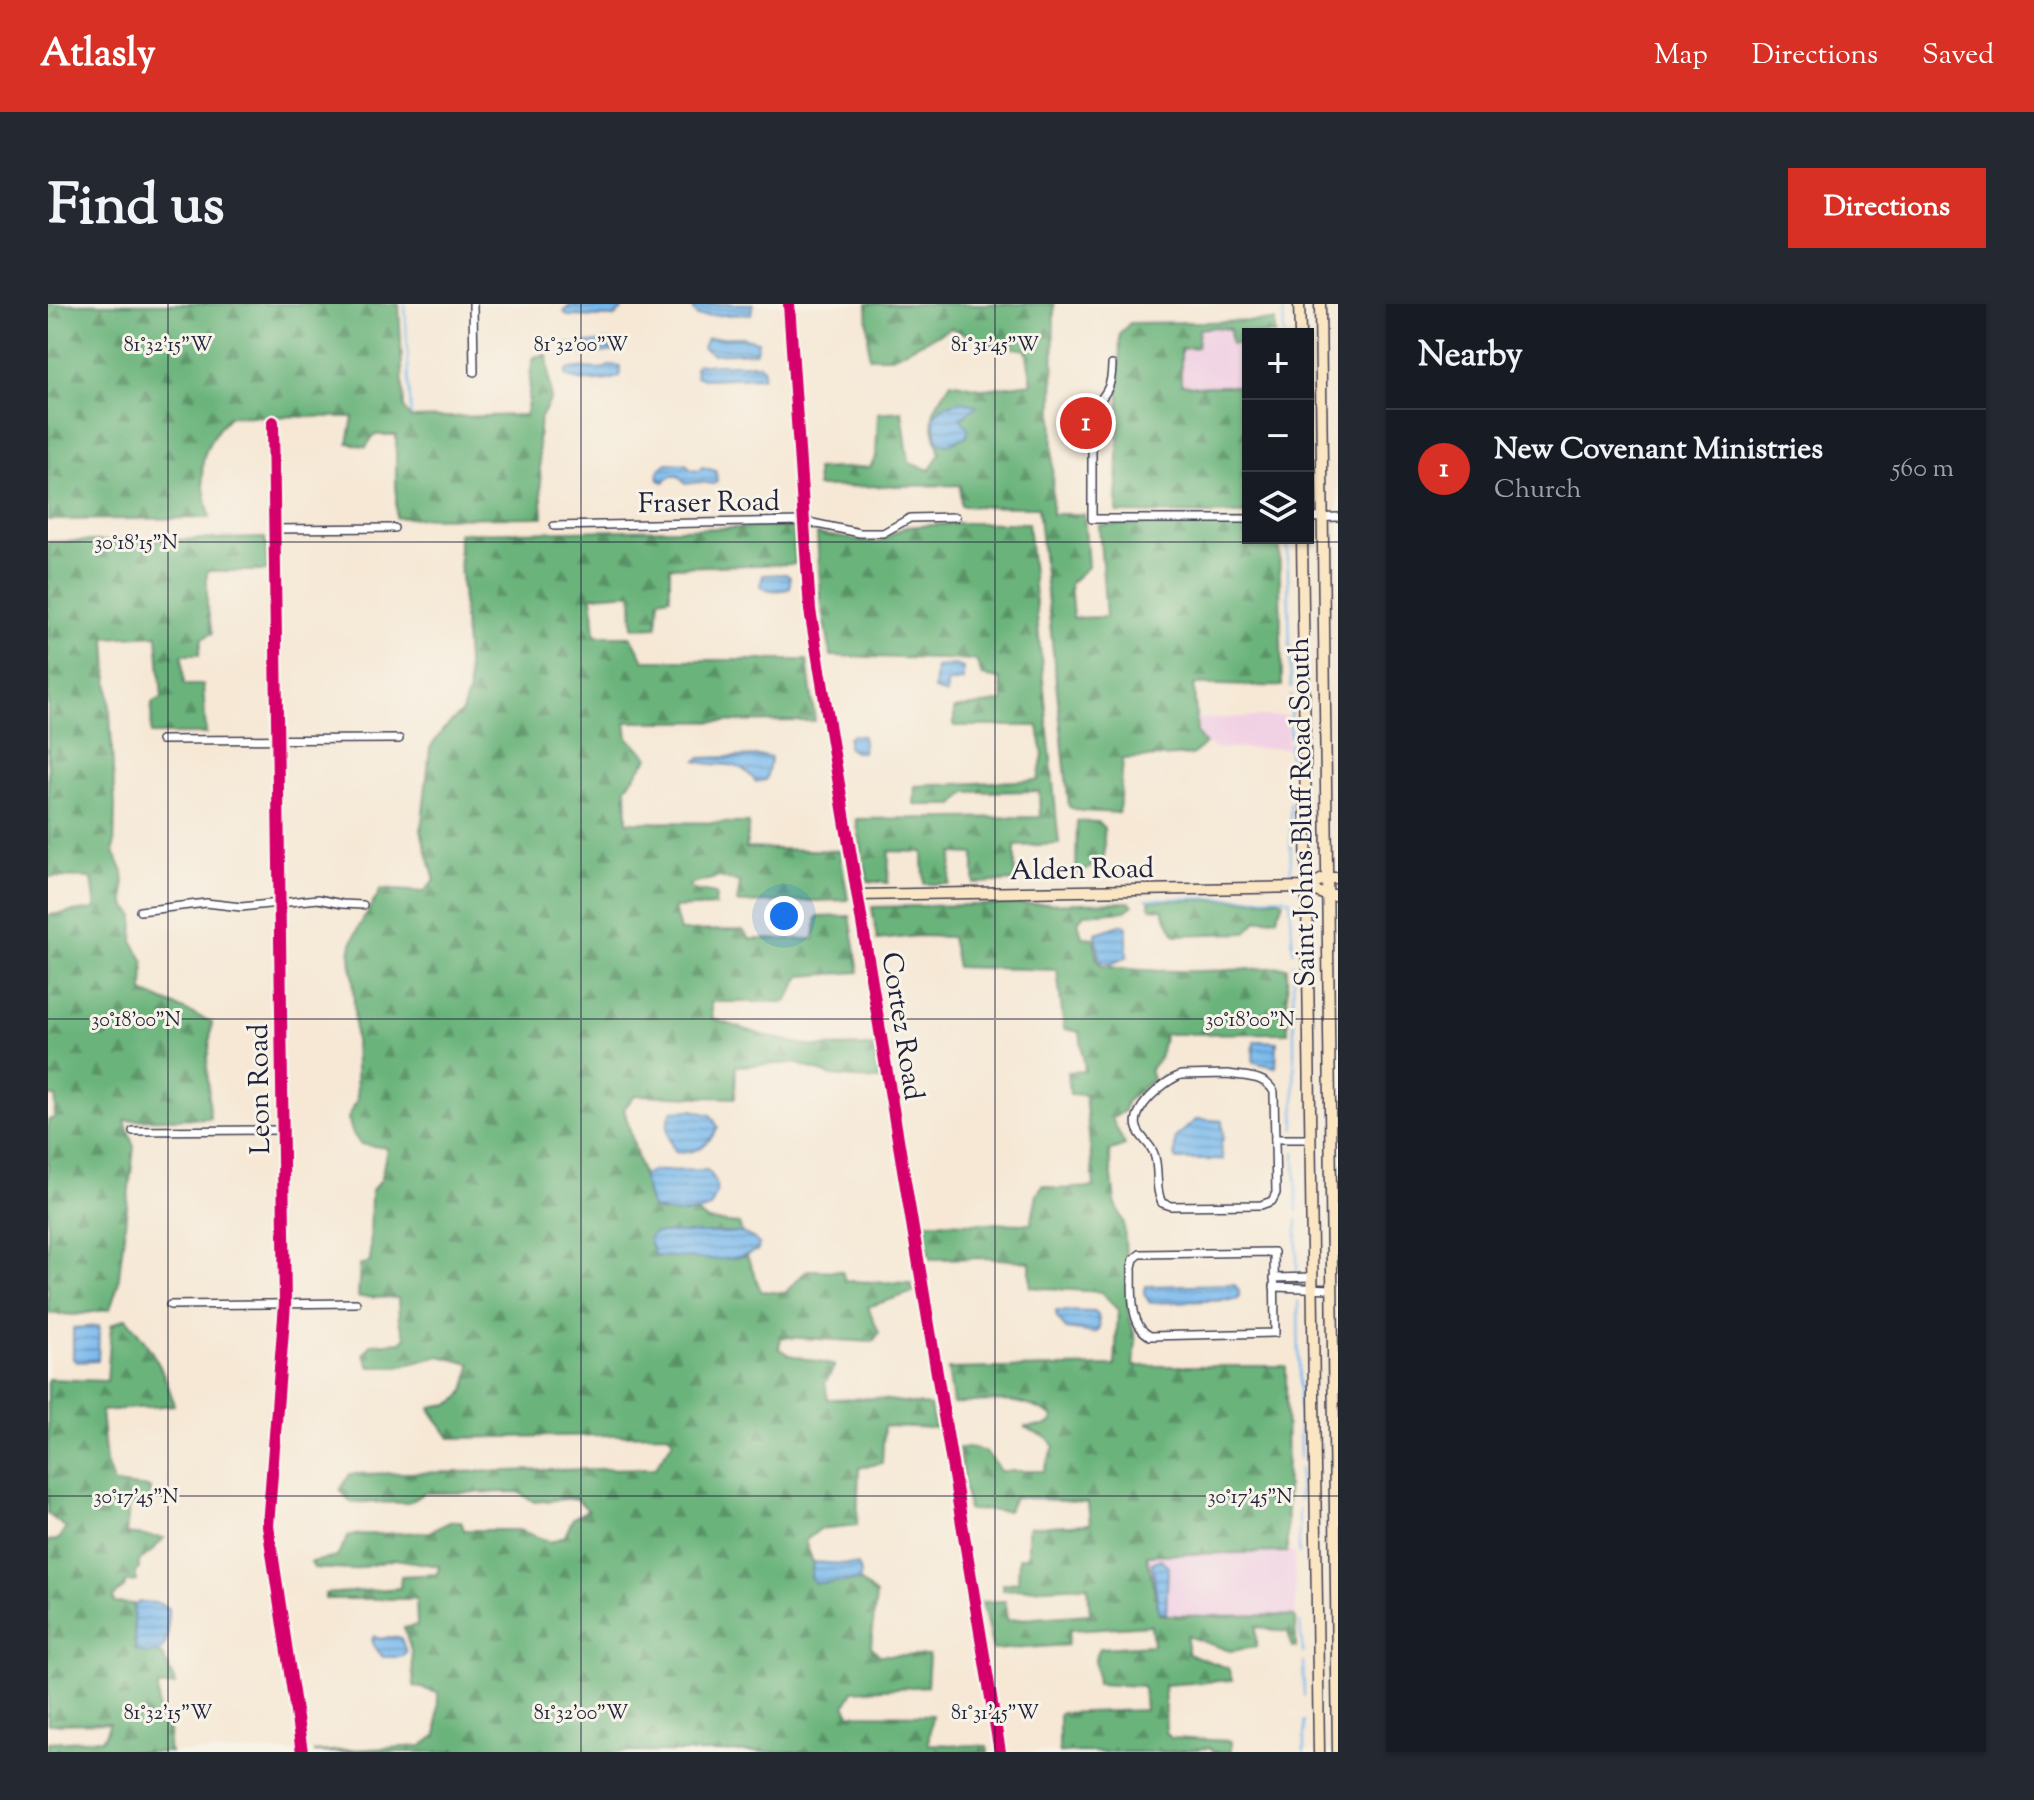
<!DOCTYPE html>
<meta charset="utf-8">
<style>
:root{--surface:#171b24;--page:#242831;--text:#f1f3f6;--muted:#9ea1a6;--line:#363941;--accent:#d93025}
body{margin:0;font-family:"Sorts Mill Goudy",serif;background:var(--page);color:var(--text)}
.controls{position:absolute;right:24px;top:24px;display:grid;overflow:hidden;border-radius:0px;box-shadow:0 2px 6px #0004}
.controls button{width:72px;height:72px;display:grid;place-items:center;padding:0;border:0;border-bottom:2px solid var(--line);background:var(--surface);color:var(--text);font:40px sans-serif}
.you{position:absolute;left:736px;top:612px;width:28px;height:28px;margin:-20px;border:6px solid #fff;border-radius:50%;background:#1a73e8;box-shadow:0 0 0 12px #1a73e833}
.badge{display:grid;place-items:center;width:52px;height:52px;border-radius:50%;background:var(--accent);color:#fff;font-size:26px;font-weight:700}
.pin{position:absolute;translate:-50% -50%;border:4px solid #fff;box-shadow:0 2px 8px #0006}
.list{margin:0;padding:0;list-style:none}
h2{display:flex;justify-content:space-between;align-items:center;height:104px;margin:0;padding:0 32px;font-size:34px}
h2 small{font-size:26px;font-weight:400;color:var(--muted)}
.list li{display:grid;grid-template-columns:52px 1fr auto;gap:24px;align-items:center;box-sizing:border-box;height:120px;padding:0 32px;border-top:2px solid var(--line)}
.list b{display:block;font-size:30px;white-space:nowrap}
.list p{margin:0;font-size:26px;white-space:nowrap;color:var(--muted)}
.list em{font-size:26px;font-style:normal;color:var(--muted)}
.icon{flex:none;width:44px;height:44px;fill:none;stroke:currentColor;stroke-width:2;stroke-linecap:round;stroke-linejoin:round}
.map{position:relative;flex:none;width:1290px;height:1448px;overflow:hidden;border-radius:0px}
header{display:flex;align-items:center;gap:48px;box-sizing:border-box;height:112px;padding:0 40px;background:var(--accent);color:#fff}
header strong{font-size:38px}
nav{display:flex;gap:44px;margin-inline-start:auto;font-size:28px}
.intro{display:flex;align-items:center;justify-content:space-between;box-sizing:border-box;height:192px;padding:0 48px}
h1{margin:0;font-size:56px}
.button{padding:20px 36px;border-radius:0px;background:var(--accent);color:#fff;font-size:28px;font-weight:700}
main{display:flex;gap:48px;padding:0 48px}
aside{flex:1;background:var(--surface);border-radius:0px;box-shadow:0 2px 6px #0004}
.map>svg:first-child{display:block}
.built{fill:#f1d0e4}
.forest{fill:url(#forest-firs);stroke:#466b5b;stroke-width:2}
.water{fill:url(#water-rules);stroke:#4e6e94;stroke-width:2}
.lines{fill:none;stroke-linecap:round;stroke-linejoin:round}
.stream{stroke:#79baee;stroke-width:2}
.street-casing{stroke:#424052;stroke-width:10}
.secondary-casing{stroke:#424052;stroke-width:13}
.street{stroke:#fff;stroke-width:7}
.secondary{stroke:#fbe6c4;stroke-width:10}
.cycleway-casing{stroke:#f7f3e8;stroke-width:17}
.cycleway{stroke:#d6006c;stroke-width:12}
.ticks{fill:none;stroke:#22223b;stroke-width:2;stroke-opacity:0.45}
.labels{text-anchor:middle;stroke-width:6;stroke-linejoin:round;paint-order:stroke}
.street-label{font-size:28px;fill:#22223b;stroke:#f7f3e8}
.ticks-label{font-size:20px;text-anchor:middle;fill:#22223b;stroke:#f7f3e8;stroke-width:6;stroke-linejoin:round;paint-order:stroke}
</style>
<header>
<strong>Atlasly</strong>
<nav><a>Map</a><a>Directions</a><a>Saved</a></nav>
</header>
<div class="intro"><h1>Find us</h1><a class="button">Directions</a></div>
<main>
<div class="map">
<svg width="1290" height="1448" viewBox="0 0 1290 1448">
<defs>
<pattern id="forest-firs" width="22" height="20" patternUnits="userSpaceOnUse" patternTransform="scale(2)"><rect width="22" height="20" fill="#6bb47b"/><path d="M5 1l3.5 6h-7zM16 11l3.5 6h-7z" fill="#589266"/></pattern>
<pattern id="water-rules" width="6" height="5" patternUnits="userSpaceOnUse" patternTransform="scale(2)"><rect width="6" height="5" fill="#79baee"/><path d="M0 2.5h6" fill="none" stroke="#6397c2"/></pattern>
</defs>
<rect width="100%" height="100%" fill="#f7f3e8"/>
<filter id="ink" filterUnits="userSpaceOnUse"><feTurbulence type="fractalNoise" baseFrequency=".0125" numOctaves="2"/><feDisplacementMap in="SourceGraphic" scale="16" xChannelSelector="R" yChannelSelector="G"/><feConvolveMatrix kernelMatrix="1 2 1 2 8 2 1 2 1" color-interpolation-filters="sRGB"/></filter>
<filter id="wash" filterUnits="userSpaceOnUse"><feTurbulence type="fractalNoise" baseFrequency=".006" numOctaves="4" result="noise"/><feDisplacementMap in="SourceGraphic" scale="32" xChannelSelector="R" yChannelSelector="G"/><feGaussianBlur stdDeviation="1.8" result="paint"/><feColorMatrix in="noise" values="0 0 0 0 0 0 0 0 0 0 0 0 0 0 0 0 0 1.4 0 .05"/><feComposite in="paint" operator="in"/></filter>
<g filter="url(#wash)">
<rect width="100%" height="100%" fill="#f6e8d5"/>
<!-- built -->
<g class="built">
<polygon points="1166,23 1183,25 1183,40 1200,40 1200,82 1145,82 1133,80 1133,45 1151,25"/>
<polygon points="1239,412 1240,444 1169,445 1157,440 1149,430 1148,415"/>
<polygon points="1135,1248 1246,1248 1248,1316 1245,1312 1218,1310 1141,1313 1111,1310 1099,1251"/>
</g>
<!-- forest -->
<g class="forest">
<path d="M0 0H351L356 103 362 114 477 111C484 92 479 72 486 53L499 50 503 95 492 115 490 135 495 213 348 214V131H326L318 143 300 139 305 113 181 112C146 151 152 167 162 214L0 216Z"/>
<path d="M819 0H1006L1004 210H1036L1040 263 1022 279 1025 314 1058 313 1051 221 1200 219V234H1231L1234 382C1205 383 1176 380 1146 381L1149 430 1157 440 1144 451 1075 455 1071 509 1033 507 1021 503 990 203 913 202 912 181 769 183 768 165 822 163 828 153 830 109 854 107 861 159 882 166 892 149C880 111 882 110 903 78L937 85 984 79 978 46 940 39 903 24 844 53H821Z"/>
<polygon points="1227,17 1227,30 1200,30 1200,40 1183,40 1182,25 1166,23 1151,25 1149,43 1133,45 1133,80 1145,82 1200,82 1200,210 1069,209 1072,29 1082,19"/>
<polygon points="913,219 980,219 1011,540 967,542 967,577 926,579 926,550 905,549 901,580 876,580 875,548 841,547 840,579 820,577 808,515 992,513 991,487 918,488 906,501 866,501 867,482 990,476 995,451 990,422 906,422 906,405 955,397 952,375 934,372 928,356 783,352 773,294 769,230 829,239 857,223"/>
<path d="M743 223 746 229 747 260 622 263V293L611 295 609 323 585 324 584 289 544 292 547 332H583L596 356H759L767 417 578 418 580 434 601 453 578 483 579 518 701 519 698 544 792 547 800 596 689 599 692 578 671 573 641 581 645 586 668 590 667 602 626 604 632 627 695 626 702 635H766L769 613 802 612 811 668 753 672 738 698H663L665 715 721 733 766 743 825 742 831 776 784 772 747 759 688 762 687 794 587 791 576 805 603 903 612 908 650 909 660 917 691 920 694 929H606L682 954 699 952 713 987 737 989 759 966 794 967 797 977 862 979 866 988 820 1003 831 1029 825 1038 733 1033 731 1044 742 1051 787 1062 777 1079 780 1095 826 1094 882 1102 887 1124 836 1122 834 1159 811 1164 809 1221 772 1225 757 1237 765 1258 763 1275 767 1279 811 1277 828 1291 823 1342 831 1351H881L879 1382 805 1387 797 1401 802 1410 884 1411 880 1440 939 1442 940 1448H265L374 1442 389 1431 390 1389 366 1382 363 1347 356 1324 369 1321 368 1295H277V1290L352 1284 353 1272 389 1270 391 1262 347 1255 303 1266 266 1264 263 1258 289 1253 301 1231 381 1228 404 1217H413L416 1226H471L503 1238 517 1232 525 1214 540 1206 528 1194 486 1198 470 1188 376 1189 360 1199 302 1198 292 1186 302 1170 607 1164 625 1137 620 1130 402 1134 382 1105C389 1100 394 1102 401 1100 419 1094 420 1076 423 1060L392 1052 350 1063H322L316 1050 324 1040 353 1038 358 1033 351 1018 350 994 310 993 312 961 322 958 323 887 333 876 339 844 312 840 304 828 300 814 309 795 305 670C294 636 318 615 333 585L376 588 387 576 373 528 382 444 395 426 414 408 421 386 410 229Z"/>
<polygon points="217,234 220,267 159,267 159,301 164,329 154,335 151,351 134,351 136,381 155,381 158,430 103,430 104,399 114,394 109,331 58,334 67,502 66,548 75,568 77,601 86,611 85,638 96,658 95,688 164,718 159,763 162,814 77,816 86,843 70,981 62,1005 27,1011 0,1009 0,816 6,814 8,793 0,792 0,611 48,605 44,574 0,573 0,238"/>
<polygon points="1029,517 1050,518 1056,524 1056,555 1030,571 1028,569"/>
<polygon points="1231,595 1235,597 1229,614 1209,616 1198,629 1127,631 1114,605 1103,604 1101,600 1102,596"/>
<path d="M1081 598 1085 601 1077 607 1036 610 1030 617 1034 633 1046 634 1049 656 1054 662C1115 671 1178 666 1239 663L1240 729 1117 730 1111 755 1101 767 1105 775 1078 798 1076 807 1064 815 1077 841 1061 847 1067 898 1076 919 1081 1010 1088 1037 1086 1062H1238L1239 1248 1099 1251 1111 1310C1156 1315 1201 1309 1246 1312L1248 1316V1343H1244L1240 1328 1208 1323V1343L1182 1347 1139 1332V1349L1180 1364 1184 1376 1116 1381 1118 1429 1123 1434 1183 1437V1448H1166L1161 1444 1120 1448H1011V1409L1097 1406 1095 1382 1049 1380 1047 1354 1052 1344 1105 1341 1103 1321 1022 1326 1019 1341 945 1346 934 1298 957 1297 959 1316 1042 1310 1040 1282 954 1286V1280L970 1278 971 1254 980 1252V1223L1042 1220 1040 1199 966 1193 960 1207 920 1206 911 1144C934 1143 941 1148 952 1167H996L1006 1143 1000 1134 976 1123 996 1122 1004 1118 1005 1113C974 1091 941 1097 905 1100L900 1065 1067 1062 1070 1006 1053 988 982 983V958L938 954 882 955 875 918 983 920 989 890 995 881 1009 885 1046 883 1037 791 1022 790 1019 768 1037 767 1032 728 1016 725 1009 666 909 663 903 633 871 632 829 636 824 603Z"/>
<path d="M78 1014C102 1042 117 1065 126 1101L53 1107 58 1159 66 1180 102 1184 101 1197 88 1198 81 1204 78 1230 116 1234 102 1249 91 1257V1265L87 1269 89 1277 78 1278 76 1284 65 1293 66 1299 86 1300 87 1345 115 1351 128 1381 110 1383 111 1421 122 1425 120 1444 122 1448H0V1438L55 1435 62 1419 0 1420V1237L10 1236 18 1224 0 1210V1075L59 1077 63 1021Z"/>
</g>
<!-- water -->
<g class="water">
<polygon points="557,0 572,2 574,6 566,13 520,12 516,8 522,1"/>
<polygon points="645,0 705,0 703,10 649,12 645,7"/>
<polygon points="693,33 710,37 708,48 665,50 655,44 659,34"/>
<path d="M564 37 572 40V46C555 49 532 53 517 45V41Z"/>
<polygon points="650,60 710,60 716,65 715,73 655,75 648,72 647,63"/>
<path d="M563 61 572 62V72C557 79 534 79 518 72V67C532 59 549 70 563 61Z"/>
<polygon points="915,97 929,102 912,114 920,124 919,132 900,140 890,138 885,113 895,102"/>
<polygon points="619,159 638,160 643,166 651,167 654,163 668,167 669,178 665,180 652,178 637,180 631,172 623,172 616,178 611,176 610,167"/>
<path d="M738 270 742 273V284C735 288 719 287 712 283L715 271Z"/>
<polygon points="907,361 915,364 915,377 899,379 899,390 886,386 888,363"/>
<polygon points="804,431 815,432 815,448 806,448 800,444 800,433"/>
<path d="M715 452 723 453 718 476 708 478C687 451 675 466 648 457L652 454Z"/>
<polygon points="1075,620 1079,623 1079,653 1063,660 1055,659 1051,654 1048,629"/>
<polygon points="1209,737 1229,738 1228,763 1205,758 1206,738"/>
<path d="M645 806 663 811 670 823C661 841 648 851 627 848 620 835 616 820 624 807Z"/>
<polygon points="1149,815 1174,817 1175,835 1172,840 1175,856 1129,856 1127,852 1127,834"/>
<path d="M659 866C673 879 670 888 662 904 645 911 619 912 603 903L594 871 605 867Z"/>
<path d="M606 929H694L705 934 711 940 710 946C681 962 639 953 607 952L600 934Z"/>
<polygon points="1186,980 1191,986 1191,993 1187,996 1102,999 1096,990 1098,982"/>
<polygon points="1008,1007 1046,1008 1050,1011 1052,1025 1047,1029 1018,1025 1009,1013"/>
<polygon points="51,1022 50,1057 29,1058 25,1055 25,1024"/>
<polygon points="1113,1255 1120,1263 1118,1310 1111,1308 1104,1259"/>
<polygon points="765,1258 810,1261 813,1268 811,1277 767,1279 763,1275"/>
<polygon points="90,1298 110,1299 120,1304 120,1333 113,1348 98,1350 88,1346 85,1304"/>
<path d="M326 1332C334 1339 344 1329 353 1334L358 1348 353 1353H335L326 1342 324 1334Z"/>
</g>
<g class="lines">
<!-- stream -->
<g class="stream">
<polyline points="357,0 363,112"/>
<polyline points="1235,9 1236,30"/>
<polyline points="1239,234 1243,383"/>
<polyline points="1242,433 1243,391"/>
<polyline points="1241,454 1242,440"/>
<polyline points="1242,498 1243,572"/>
<polyline points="1098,595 1236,593 1241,596"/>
<polyline points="1242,595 1245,647"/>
<polyline points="1245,660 1247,825"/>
<polyline points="1247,848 1249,907"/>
<polyline points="1249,916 1249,966"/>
<polyline points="1250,997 1252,1155"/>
<polyline points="1251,1196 1252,1163"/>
<polyline points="1251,1250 1251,1205"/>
<polyline points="1252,1319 1255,1349"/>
<polyline points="1255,1358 1256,1392"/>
<polyline points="1256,1417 1256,1448"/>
</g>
</g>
</g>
<g filter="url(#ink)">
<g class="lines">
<defs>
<g id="street">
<polyline points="425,0 426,68"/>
<path d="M1064 61C1063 94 1053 87 1044 112V215H1200"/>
<polyline points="225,118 237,1000 220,1222 254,1448"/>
<polyline points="1260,214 1290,213"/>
<polyline points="506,222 755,217 812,229 835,229 862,214 908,213"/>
<polyline points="225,225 346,224"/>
<polyline points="113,436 351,435"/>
<polyline points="92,607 158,599 193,603 270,595 294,600 315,601"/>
<path d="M1180 770C1197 773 1217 771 1226 788L1228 889 1224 897 1213 901 1123 902 1114 899C1106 884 1112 866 1106 850 1103 840 1092 834 1089 824 1083 805 1116 777 1133 771Z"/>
<polyline points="85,827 234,826"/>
<polyline points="1227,835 1262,835"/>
<path d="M1226 948 1227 1029 1102 1032C1080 1021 1085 985 1084 963L1086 955 1092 950Z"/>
<polyline points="1226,974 1264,973"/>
<polyline points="1226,983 1285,985"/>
<polyline points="122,1001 308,999"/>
</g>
<g id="secondary">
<polyline points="741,0 762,306 952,1448"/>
<polyline points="1251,0 1252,30"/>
<polyline points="1272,0 1290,1448"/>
<polyline points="1254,234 1271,1448"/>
<polyline points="1259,583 1277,591 1290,591"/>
<polyline points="810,591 1259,583 1277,574 1290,574"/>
</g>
</defs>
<!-- street casing -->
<use href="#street" class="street-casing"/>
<!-- secondary casing -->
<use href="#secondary" class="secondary-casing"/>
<!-- street -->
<use href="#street" class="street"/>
<!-- secondary -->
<use href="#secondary" class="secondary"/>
<defs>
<g id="cycleway">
<polyline points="741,0 762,306 952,1448"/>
<polyline points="225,118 237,1000 220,1222 254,1448"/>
</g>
</defs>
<!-- cycleway casing -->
<use href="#cycleway" class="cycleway-casing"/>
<!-- cycleway -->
<use href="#cycleway" class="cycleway"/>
</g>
</g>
<!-- ticks -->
<path class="ticks" d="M120 0V1448M533 0V1448M947 0V1448M0 238H1290M0 715H1290M0 1192H1290"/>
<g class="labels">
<!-- street labels -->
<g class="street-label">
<text transform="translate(661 197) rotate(-1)" y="10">Fraser Road</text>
<text transform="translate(1253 508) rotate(-91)" y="10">Saint Johns Bluff Road South</text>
<text transform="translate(1034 564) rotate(-1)" y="10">Alden Road</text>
<text transform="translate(856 722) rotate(81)" y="10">Cortez Road</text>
<text transform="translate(210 785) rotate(-91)" y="10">Leon Road</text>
</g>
</g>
<g class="ticks-label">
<text x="120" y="47">81°32'15"W</text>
<text x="533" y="47">81°32'00"W</text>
<text x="947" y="47">81°31'45"W</text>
<text x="88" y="245">30°18'15"N</text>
<text x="88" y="722">30°18'00"N</text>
<text x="1202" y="722">30°18'00"N</text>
<text x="88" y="1199">30°17'45"N</text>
<text x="1202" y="1199">30°17'45"N</text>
<text x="120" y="1415">81°32'15"W</text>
<text x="533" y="1415">81°32'00"W</text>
<text x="947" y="1415">81°31'45"W</text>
</g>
</svg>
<div class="controls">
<button>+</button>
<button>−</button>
<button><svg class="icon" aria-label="layers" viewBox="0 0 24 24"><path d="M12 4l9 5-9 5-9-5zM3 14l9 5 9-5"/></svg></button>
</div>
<div class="you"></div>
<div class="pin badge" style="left:1038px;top:119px">1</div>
</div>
<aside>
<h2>Nearby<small></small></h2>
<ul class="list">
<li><span class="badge">1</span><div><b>New Covenant Ministries</b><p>Church</p></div><em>560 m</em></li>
</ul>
</aside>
</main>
